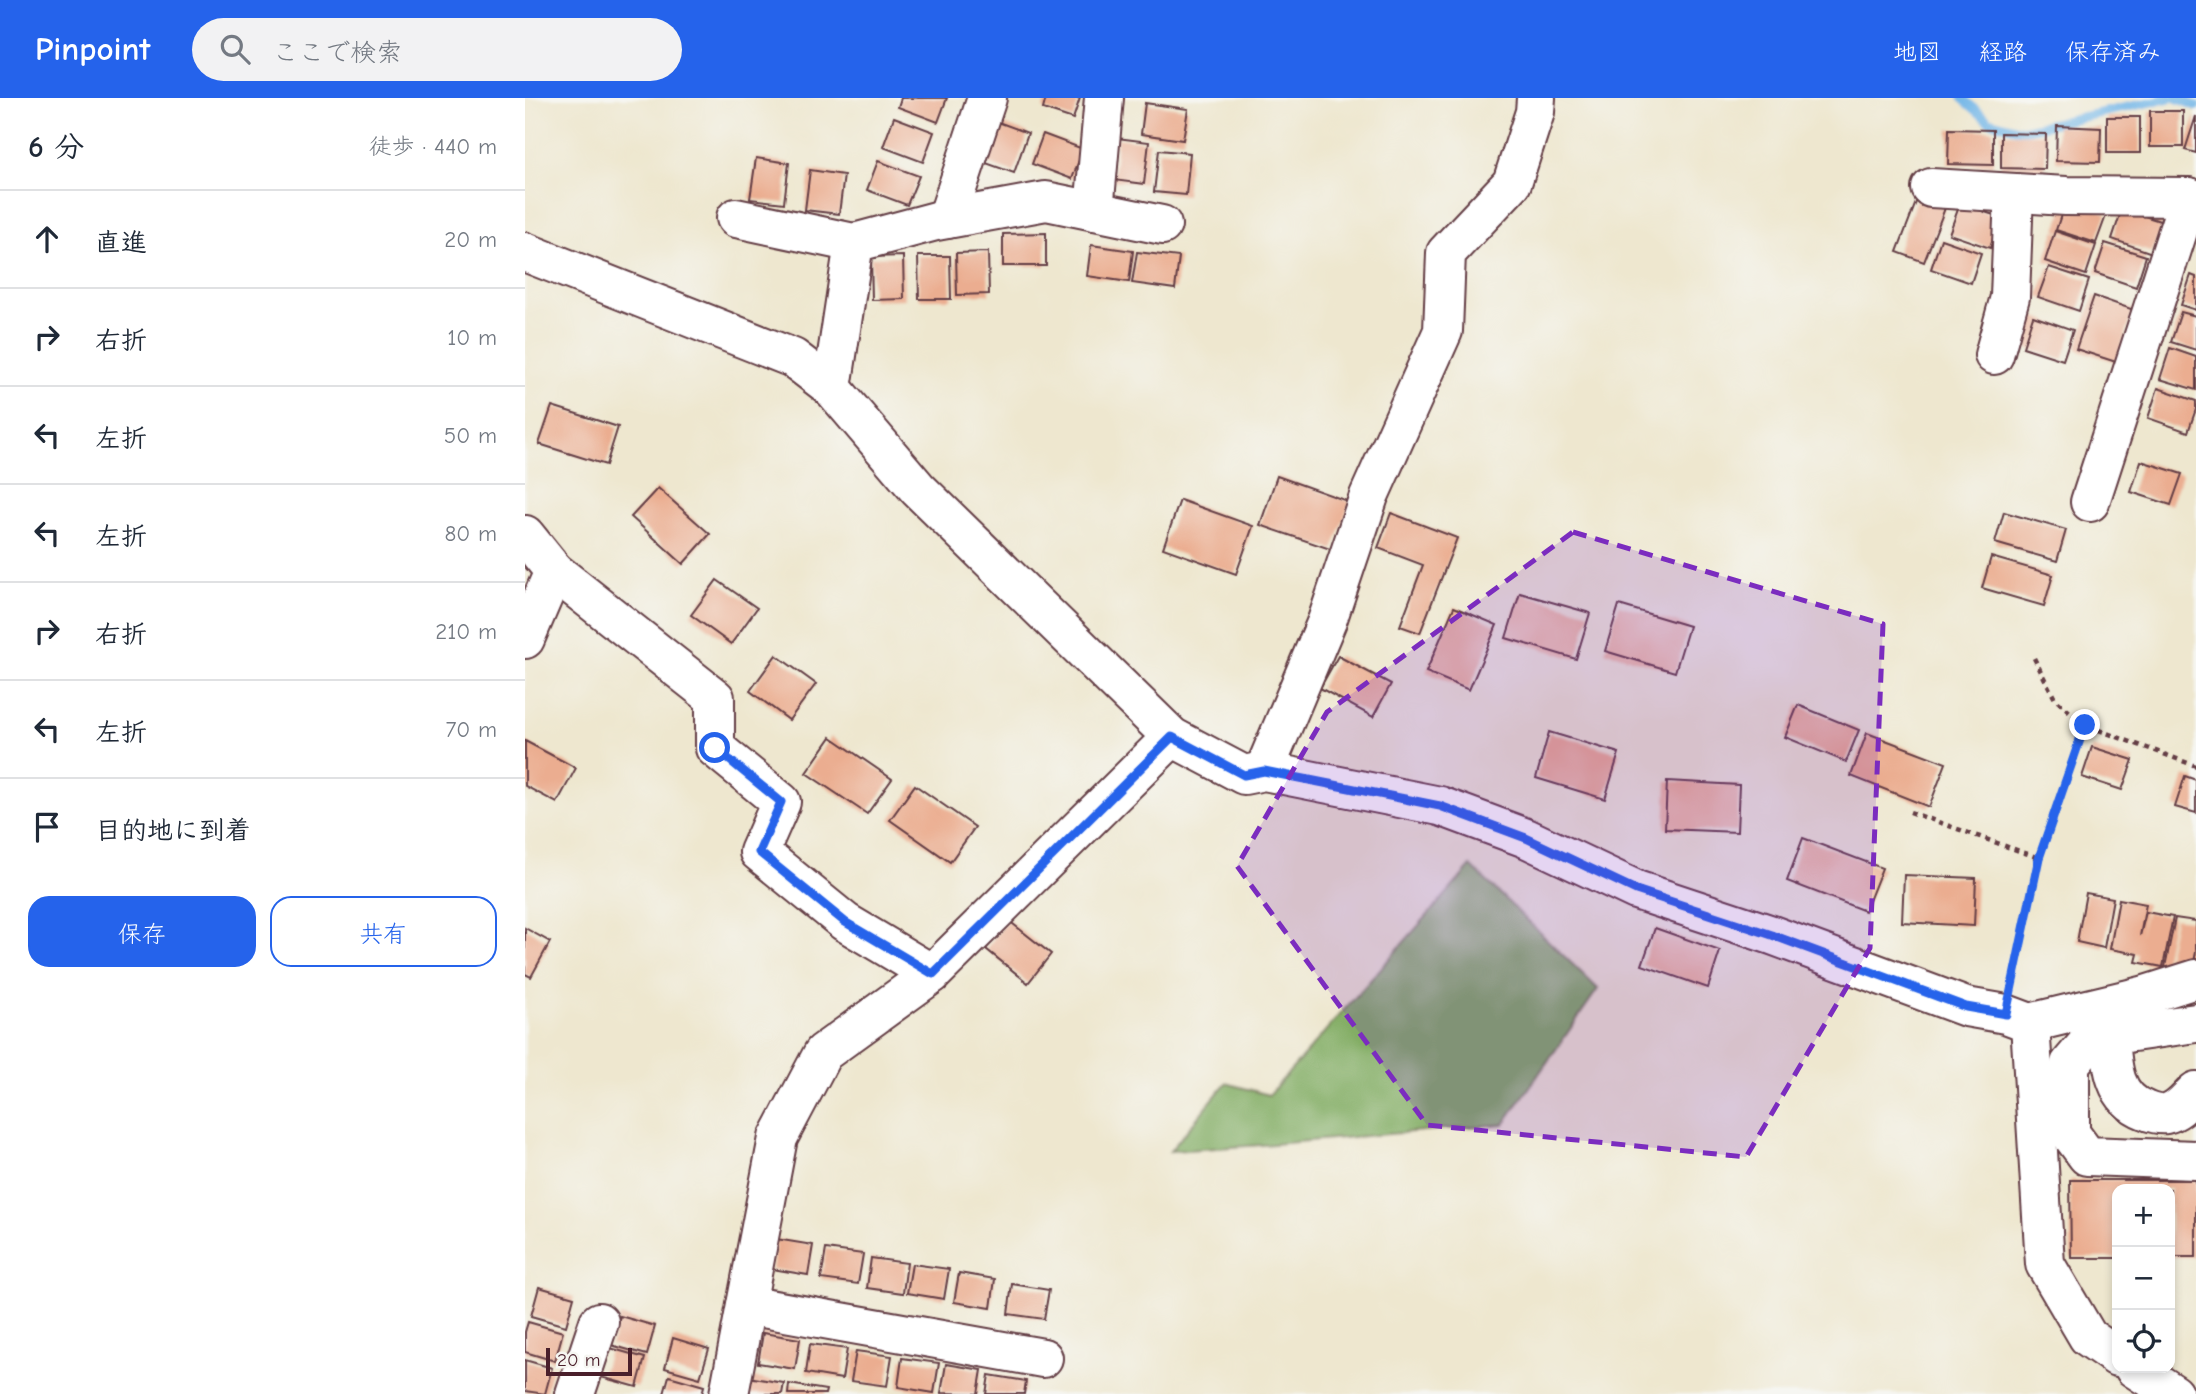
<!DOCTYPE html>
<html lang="ja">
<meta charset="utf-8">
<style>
:root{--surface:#fff;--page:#f2f2f3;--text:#1f2937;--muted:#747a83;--line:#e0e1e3;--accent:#2563eb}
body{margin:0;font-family:"Comic Neue","Klee One",sans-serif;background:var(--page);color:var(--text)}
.controls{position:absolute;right:21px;bottom:21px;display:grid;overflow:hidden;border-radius:14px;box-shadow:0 4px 10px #0003}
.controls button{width:63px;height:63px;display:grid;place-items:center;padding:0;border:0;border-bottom:2px solid var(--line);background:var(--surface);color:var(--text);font:35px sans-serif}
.scale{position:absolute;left:21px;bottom:18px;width:86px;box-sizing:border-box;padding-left:7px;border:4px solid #4a1f2b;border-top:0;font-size:19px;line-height:24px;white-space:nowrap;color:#4a1f2b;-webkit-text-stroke:5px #f6f6f2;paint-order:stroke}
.stop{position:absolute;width:21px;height:21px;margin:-16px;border:5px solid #2563eb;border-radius:50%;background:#fff}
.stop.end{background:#2563eb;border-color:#fff;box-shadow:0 2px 7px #0008}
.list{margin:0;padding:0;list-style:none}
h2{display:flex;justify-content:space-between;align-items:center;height:91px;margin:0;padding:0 28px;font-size:30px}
h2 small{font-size:23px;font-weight:400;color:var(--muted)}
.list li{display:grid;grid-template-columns:46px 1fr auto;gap:21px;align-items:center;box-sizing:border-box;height:98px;padding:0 28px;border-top:2px solid var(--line)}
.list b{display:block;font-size:26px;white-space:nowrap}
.list em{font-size:23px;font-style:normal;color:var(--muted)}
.actions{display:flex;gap:14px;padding:21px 28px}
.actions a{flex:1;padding:16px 0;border:2px solid var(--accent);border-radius:21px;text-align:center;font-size:24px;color:var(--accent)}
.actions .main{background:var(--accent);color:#fff}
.icon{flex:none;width:38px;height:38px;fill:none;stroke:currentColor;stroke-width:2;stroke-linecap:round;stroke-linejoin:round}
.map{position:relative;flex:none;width:1671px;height:1296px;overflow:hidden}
header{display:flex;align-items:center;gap:42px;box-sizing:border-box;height:98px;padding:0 35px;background:var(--accent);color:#fff}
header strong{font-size:33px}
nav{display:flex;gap:38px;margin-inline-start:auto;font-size:24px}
.search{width:490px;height:63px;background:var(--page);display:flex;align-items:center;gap:18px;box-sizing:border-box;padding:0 24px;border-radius:38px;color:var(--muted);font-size:26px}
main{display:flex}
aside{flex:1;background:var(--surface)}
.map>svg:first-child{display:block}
.forest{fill:#83ad65;stroke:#666648;stroke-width:2}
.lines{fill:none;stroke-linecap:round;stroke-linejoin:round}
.stream{stroke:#71b5e7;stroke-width:9}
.building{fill:#ebad90}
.minor-casing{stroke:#633d44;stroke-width:42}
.path{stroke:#633d44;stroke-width:4.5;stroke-dasharray:5 5;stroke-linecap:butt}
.minor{stroke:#fff;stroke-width:38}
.route{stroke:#2563eb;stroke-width:9}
.marked{fill:#7b2cbf;fill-opacity:0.2;stroke:#7b2cbf;stroke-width:5;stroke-dasharray:14 9;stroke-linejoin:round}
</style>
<header>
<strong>Pinpoint</strong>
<div class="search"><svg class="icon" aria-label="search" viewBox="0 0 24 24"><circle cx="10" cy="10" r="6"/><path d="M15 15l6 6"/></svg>ここで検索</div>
<nav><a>地図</a><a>経路</a><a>保存済み</a></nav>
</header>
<main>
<aside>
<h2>6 分<small>徒歩 · 440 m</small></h2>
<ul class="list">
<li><svg class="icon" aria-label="ahead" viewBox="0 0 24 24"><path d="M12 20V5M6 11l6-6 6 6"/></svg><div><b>直進</b></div><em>20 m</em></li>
<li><svg class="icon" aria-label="right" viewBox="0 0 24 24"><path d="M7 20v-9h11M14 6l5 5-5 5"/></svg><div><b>右折</b></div><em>10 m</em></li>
<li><svg class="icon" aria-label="left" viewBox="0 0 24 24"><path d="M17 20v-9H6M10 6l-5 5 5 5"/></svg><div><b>左折</b></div><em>50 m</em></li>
<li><svg class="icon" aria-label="left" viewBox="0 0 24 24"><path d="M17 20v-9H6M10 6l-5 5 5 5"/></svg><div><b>左折</b></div><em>80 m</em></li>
<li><svg class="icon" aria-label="right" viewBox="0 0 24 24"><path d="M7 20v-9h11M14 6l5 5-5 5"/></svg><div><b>右折</b></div><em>210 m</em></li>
<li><svg class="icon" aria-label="left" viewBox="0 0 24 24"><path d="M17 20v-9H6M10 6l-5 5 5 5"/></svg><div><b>左折</b></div><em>70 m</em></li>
<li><svg class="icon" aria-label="arrive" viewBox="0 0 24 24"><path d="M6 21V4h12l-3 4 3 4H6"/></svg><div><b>目的地に到着</b></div></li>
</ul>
<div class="actions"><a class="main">保存</a><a>共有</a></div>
</aside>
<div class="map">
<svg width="1671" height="1296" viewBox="0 0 1671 1296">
<rect width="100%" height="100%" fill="#f6f6f2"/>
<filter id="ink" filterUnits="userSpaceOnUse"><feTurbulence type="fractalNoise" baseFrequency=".0143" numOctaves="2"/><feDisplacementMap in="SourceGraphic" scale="14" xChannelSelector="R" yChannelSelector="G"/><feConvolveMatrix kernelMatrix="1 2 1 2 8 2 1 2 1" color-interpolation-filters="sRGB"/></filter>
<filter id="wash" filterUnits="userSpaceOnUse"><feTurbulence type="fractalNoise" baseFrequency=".00686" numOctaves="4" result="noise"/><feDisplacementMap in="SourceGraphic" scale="28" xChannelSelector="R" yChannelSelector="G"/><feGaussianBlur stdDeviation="1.57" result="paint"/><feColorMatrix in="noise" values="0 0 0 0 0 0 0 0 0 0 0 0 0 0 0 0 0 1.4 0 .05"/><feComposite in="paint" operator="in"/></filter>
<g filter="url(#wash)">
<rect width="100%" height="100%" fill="#eee7cf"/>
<!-- forest -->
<polygon class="forest" points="946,768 1073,891 979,1026 737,1047 645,1053 701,985 744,997"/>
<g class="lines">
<!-- stream -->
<g class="stream">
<polyline points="1437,0 1464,23 1497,32 1644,0"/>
<polyline points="1651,0 1671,8"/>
</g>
</g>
<g id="blocks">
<!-- building -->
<g class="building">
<polygon points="376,0 422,0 413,24 373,9"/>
<polygon points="521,0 555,0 548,21 518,11"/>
<polygon points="620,5 663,11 658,42 616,36"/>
<rect x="1625" y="13" width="33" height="36"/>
<polygon points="1671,18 1671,55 1660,52"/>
<polygon points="369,19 409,34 398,64 358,49"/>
<rect x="1582" y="19" width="33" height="36"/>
<polygon points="473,24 503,35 489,75 458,64"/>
<polygon points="1532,28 1576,30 1575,64 1531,63"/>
<polygon points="1424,31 1468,32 1468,67 1423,66"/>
<polygon points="1476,35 1521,36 1520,71 1476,70"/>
<polygon points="518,36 558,51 547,81 507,66"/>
<polygon points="592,40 624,44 619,86 588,82"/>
<polygon points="634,52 665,55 661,97 629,94"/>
<polygon points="231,60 264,65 259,105 225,101"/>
<polygon points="353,63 394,78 382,107 342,92"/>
<polygon points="285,72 319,77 314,116 280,112"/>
<polygon points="1393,99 1420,110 1399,164 1372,154"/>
<polygon points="1541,102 1582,115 1571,145 1531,132"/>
<polygon points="1435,106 1475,119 1465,150 1424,136"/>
<polygon points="1597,111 1638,124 1627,155 1587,141"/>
<polygon points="1530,133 1571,147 1561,177 1520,163"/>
<polygon points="521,135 521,168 478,168 478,136"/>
<polygon points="1416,141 1456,155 1446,185 1406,171"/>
<polygon points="1580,145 1621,158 1611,189 1570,175"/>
<polygon points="566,147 608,153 604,184 562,178"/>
<polygon points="463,154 464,196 432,197 431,155"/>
<polygon points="612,154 654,159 650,191 607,185"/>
<polygon points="378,158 379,201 347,202 346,159"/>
<polygon points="393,158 425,158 426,201 394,201"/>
<polygon points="1524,169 1564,182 1554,213 1513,199"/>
<polygon points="1666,177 1671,179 1671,212 1656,207"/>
<polygon points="1569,198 1609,212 1591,264 1551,251"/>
<polygon points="1656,214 1671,218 1671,252 1646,244"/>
<polygon points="1508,218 1548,232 1538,262 1498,249"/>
<polygon points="1645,250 1671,259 1671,292 1635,281"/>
<polygon points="1633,290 1671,303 1671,311 1663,334 1623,320"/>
<polygon points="27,308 93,329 81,367 14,346"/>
<polygon points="1616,363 1657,376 1646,407 1606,394"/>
<polygon points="752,378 825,404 808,452 735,427"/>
<polygon points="133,390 185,436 158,466 106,419"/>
<polygon points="655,402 728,428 711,476 638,450"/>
<polygon points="1479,414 1541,432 1532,463 1470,445"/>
<polygon points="866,415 932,440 895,535 875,528 898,467 853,450"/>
<polygon points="1466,459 1528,477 1519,508 1457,490"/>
<polygon points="192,482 232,510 206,546 166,517"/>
<polygon points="995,495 1065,515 1051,561 981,540"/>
<polygon points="1094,507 1164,528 1150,574 1080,553"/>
<polygon points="929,509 972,527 944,592 901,574"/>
<polygon points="251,557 291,586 264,622 225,593"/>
<polygon points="813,558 866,586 848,619 795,590"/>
<polygon points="1273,607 1334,632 1321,664 1260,639"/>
<polygon points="1024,634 1094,655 1080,701 1011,680"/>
<polygon points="1342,635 1421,665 1404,709 1326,678"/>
<polygon points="306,639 367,681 342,716 281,675"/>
<polygon points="0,643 51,670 32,705 0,688"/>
<polygon points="1567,649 1608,662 1597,692 1557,679"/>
<polygon points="1660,678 1671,682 1671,715 1650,709"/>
<polygon points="1142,683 1214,687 1212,734 1140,731"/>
<polygon points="390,687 450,729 425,764 365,722"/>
<polygon points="1278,740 1357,770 1340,813 1262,783"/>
<polygon points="1379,777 1451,780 1449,828 1377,824"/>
<polygon points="1561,795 1588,800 1579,850 1552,844"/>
<polygon points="1594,801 1621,806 1615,838 1621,814 1648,819 1638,869 1611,864 1613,856 1585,851"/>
<polygon points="1650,820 1671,823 1671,854 1667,874 1640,869"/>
<polygon points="483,822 526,856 503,885 461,851"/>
<polygon points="0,830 25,844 6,879 0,876"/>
<polygon points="1130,830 1195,853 1183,890 1117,867"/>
<polygon points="1545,1082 1671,1082 1671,1159 1645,1159 1645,1091 1592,1091 1592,1160 1546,1160"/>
<polygon points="251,1141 288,1147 283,1177 247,1171"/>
<polygon points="301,1151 338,1156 333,1186 296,1181"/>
<polygon points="346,1160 382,1165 378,1195 342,1190"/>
<polygon points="387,1166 424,1171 419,1201 382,1195"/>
<polygon points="434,1175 470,1181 466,1210 429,1204"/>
<polygon points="487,1186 524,1192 519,1221 483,1216"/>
<polygon points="14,1189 49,1199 41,1228 6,1218"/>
<polygon points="95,1218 130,1228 122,1257 86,1247"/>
<polygon points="3,1224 38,1234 30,1263 0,1254 0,1234"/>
<polygon points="238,1235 275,1241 270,1271 233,1265"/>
<polygon points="148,1240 184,1251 175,1280 140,1270"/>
<polygon points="285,1246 322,1251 317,1281 281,1275"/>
<polygon points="85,1250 120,1260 112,1289 76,1279"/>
<polygon points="331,1253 367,1258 362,1288 326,1283"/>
<polygon points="377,1260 414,1265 409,1295 373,1289"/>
<polygon points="0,1262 27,1270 20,1296 0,1293"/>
<polygon points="421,1266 457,1272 453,1296 416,1295"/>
<polygon points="464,1277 501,1283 499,1296 461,1296"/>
<polygon points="144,1278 179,1288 177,1296 139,1296"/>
<polygon points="223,1279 259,1285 257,1296 220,1296"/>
<polygon points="264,1286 301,1292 300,1296 263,1296"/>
</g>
</g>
</g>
<g filter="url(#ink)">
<use href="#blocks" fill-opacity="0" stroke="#633d44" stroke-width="2"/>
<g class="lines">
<defs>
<g id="minor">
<polyline points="1406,90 1541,98 1664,99 1671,102"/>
<polyline points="569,113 579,0"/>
<polyline points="211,120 329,145"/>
<polyline points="422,121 462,0"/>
<polyline points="0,154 268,260 307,290 393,391 647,639 719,677 739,673 915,708 1001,740 1111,792 1247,837 1441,909 1481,916 1505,925 1617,898 1671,881"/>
<polyline points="1469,257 1485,199 1489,95"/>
<polyline points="307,290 329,145 411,123 521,103 637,127"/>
<polyline points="1565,404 1664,99"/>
<polyline points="0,437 29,473 190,600 190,650 256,704 234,754 320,824 407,876"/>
<polyline points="0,541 29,473"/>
<polyline points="739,673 802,523 844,398 918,233 921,155 987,85 1010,14 1011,0"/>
<polyline points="1505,925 1520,1166 1563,1239 1592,1259"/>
<polyline points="1671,925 1567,940 1545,966 1545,1035 1562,1058 1671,1062"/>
<path d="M1585 938C1587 967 1588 1000 1620 1012 1626 1015 1635 1017 1641 1016 1655 1013 1662 1001 1671 993"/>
<polyline points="221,1207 518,1260"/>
<polyline points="1609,1270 1649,1296"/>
<polyline points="50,1296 74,1224"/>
<polyline points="204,1296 253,1040 298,955 407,876 647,639"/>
</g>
</defs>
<!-- minor casing -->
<use href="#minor" class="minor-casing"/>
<!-- path -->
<g class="path">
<polyline points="1509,560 1530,601 1560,627 1671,668"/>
<polyline points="1385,714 1514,760"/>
<polyline points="1488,884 1514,760 1560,627"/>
</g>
<!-- minor -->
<use href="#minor" class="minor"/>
</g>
</g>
<g class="lines" filter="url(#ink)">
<!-- route -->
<polyline class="route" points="190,650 256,704 234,754 320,824 408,876 647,639 719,677 739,673 915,708 1001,740 1111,792 1247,837 1441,909 1481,916 1514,760 1560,627"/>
</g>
<!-- marked area -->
<path class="marked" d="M1048 434 1358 526 1345 850 1221 1059 902 1027 712 768 802 614Z"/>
</svg>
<div class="controls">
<button>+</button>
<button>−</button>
<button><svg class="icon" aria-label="locate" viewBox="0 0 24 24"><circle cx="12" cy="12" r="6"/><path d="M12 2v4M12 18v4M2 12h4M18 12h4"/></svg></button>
</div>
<div class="scale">20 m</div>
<div class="stop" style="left:190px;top:650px"></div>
<div class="stop end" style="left:1560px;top:627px"></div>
</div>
</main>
